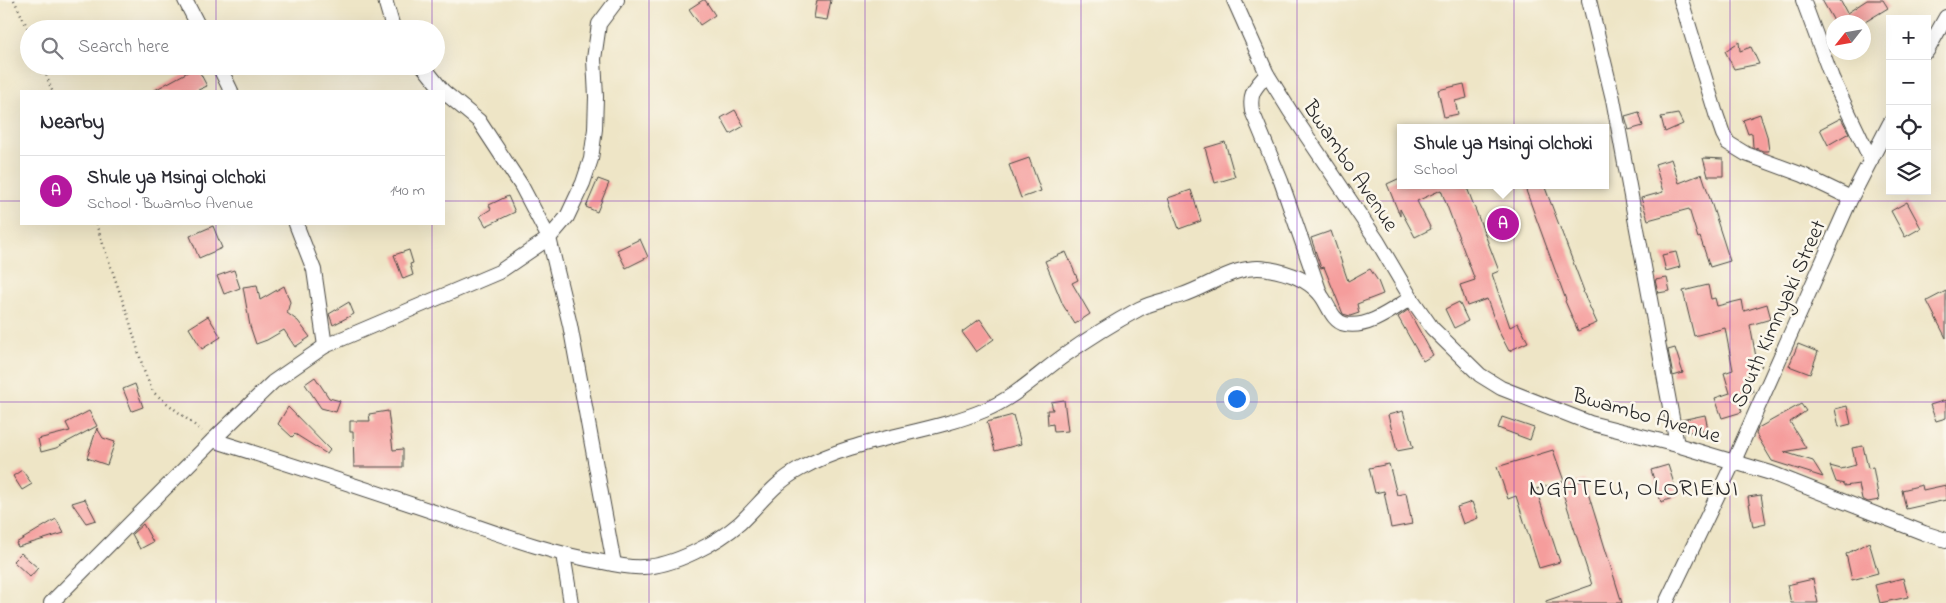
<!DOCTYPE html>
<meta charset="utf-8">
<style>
:root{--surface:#fff;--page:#f2f2f3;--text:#2b2b33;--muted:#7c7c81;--line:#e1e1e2;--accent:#b5179e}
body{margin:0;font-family:"Indie Flower",sans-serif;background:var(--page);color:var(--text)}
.controls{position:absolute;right:15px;top:15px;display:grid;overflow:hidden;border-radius:0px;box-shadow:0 5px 20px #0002}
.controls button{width:45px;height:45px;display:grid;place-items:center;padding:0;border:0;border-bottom:1px solid var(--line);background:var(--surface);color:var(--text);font:25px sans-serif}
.compass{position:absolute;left:1826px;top:15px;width:45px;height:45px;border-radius:50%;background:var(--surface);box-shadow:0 5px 20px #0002;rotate:239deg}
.you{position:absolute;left:1236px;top:398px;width:18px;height:18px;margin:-12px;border:4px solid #fff;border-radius:50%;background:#1a73e8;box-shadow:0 0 0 8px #1a73e833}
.badge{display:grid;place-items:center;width:32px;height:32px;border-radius:50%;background:var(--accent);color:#fff;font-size:16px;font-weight:700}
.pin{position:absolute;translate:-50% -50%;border:2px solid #fff;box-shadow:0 1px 5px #0006}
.popup{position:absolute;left:1397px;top:124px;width:212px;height:65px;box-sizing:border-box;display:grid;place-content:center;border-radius:0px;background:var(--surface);filter:drop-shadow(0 1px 4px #0005);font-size:16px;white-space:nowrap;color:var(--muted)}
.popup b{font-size:19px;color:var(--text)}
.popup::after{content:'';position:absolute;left:50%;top:100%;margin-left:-10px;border:10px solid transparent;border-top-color:var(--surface)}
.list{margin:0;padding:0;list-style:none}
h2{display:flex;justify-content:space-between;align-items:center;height:65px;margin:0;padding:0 20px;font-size:21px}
h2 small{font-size:16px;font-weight:400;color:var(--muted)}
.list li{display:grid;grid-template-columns:32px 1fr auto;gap:15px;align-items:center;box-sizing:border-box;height:70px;padding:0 20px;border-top:1px solid var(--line)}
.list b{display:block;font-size:19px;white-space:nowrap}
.list p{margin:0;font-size:16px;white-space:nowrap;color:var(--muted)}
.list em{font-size:16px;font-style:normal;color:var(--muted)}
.icon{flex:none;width:28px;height:28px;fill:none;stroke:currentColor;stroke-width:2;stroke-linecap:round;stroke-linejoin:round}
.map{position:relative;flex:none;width:1946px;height:603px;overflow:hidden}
.search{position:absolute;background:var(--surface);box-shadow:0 5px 20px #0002;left:20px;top:20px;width:425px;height:55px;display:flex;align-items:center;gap:12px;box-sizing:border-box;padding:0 18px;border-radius:28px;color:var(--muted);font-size:19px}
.panel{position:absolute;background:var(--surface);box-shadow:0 5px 20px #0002;left:20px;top:90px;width:425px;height:135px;border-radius:0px}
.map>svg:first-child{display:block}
.building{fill:#f59d9c}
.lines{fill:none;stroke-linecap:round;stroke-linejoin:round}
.minor-casing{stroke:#484742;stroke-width:16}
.path{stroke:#484742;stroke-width:2.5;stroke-dasharray:1 4;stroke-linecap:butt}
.minor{stroke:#fff;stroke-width:14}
.grid{fill:none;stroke:#7b2cbf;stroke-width:1;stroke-opacity:0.55}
.labels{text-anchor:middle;stroke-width:5;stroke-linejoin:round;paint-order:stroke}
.street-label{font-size:22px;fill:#2b2b2b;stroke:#fbf7ec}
.neighbourhood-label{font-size:24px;letter-spacing:1px;fill:#2b2b2b;stroke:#fbf7ec}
</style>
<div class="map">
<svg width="1946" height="603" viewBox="0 0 1946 603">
<rect width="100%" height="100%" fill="#fbf7ec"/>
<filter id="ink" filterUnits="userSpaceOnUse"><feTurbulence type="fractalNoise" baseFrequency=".02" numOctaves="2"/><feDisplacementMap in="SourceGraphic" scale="10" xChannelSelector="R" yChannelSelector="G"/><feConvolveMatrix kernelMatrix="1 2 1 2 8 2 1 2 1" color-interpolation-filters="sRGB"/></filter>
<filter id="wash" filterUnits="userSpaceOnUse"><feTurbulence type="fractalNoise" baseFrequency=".0096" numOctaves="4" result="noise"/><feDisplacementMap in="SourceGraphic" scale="20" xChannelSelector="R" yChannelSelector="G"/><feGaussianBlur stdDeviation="1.12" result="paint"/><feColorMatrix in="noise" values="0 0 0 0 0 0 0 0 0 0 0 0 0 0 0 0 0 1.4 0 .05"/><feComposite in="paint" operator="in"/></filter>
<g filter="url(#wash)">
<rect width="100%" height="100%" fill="#eee5c6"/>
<g id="blocks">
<!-- building -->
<g class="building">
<polygon points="703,0 705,0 715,15 700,25 689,9"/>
<polygon points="817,0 831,0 827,20 814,18"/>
<polygon points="1822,0 1840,0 1847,13 1867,0 1883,0 1888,8 1865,22 1832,22 1834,21"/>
<polygon points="1739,42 1740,51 1751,47 1759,64 1734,69 1725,51"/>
<polygon points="197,67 207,86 196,91 153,91"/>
<polygon points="1464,84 1467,98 1455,101 1458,114 1444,117 1438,90"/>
<polygon points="735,110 744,126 730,134 721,118"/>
<polygon points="1639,112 1643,126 1629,130 1625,116"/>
<polygon points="1678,114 1683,124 1665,132 1661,117"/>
<polygon points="1760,114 1767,136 1769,151 1763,151 1753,147 1752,133 1748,134 1743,120"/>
<polygon points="1841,118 1849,133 1828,145 1820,129"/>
<polygon points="1225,142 1235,177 1215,183 1205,148"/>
<polygon points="1029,158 1041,191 1021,198 1009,165"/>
<polygon points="1703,158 1723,159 1723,176 1708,176"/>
<polygon points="1671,159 1679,183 1702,174 1730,261 1710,267 1700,237 1698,238 1689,209 1648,220 1641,198 1663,192 1655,164"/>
<polygon points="1400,178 1400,185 1466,185 1499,271 1492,274 1510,327 1518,323 1528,342 1509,351 1498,330 1487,299 1467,306 1460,285 1475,280 1441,190 1417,201 1431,229 1415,237 1400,209 1400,216 1387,184"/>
<polygon points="598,179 609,183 597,212 586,207"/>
<polygon points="1524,185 1544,185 1584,291 1583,292 1597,323 1578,331 1565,301 1566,300"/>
<polygon points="1191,190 1201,221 1179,229 1168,198"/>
<polygon points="508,196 515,212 486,226 480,216 491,209 489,205"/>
<polygon points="1907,202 1921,228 1905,237 1891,211"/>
<polygon points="213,226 222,248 199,258 190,236"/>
<polygon points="1331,231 1348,281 1370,269 1378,281 1383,294 1357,304 1359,313 1350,316 1343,314 1324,267 1321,268 1311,238"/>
<polygon points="640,239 648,257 626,268 617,250"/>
<polygon points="409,250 413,263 410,264 413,275 403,279 394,255"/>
<polygon points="1066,252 1078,280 1072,283 1090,314 1075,324 1063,305 1045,261"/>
<polygon points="1676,252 1680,267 1666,271 1662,255"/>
<polygon points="234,270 240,288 224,294 217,276"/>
<polygon points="1667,278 1670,291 1658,293 1655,280"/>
<polygon points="257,285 260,300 284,286 290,302 287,313 298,321 310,337 295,347 284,330 267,340 256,344 250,326 243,287"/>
<polygon points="1708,285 1711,299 1715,298 1717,306 1742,300 1744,311 1767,304 1771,319 1750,325 1756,357 1762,366 1748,374 1753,392 1737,397 1742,412 1722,418 1715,398 1730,393 1724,373 1733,370 1725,328 1694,336 1683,291"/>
<polygon points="1946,291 1946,338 1927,301"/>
<polygon points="349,302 354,314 333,325 329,314"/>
<polygon points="1459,302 1468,321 1454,328 1445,309"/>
<polygon points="1408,310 1433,355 1423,361 1398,317"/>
<polygon points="208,316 221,337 202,349 189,328"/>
<polygon points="980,319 994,339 976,352 962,332"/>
<polygon points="1798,344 1818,352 1810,374 1789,366"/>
<polygon points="1675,348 1683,373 1673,376 1668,350"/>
<polygon points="315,377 329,398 340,401 336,412 321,408 305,384"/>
<polygon points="135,384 143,407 132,411 123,389"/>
<polygon points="1064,400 1068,431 1054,432 1053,424 1048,425 1047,410 1053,410 1051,402"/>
<polygon points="1946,400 1946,418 1936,421 1930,405"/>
<polygon points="1801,404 1806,411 1790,422 1806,448 1784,452 1813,461 1823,477 1772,461 1756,434 1758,428"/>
<polygon points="1847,406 1851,424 1839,427 1835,409"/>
<polygon points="288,407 330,450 327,454 295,434 292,437 278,424"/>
<polygon points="89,411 97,426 56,448 41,452 38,439 70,431 66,423"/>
<polygon points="388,411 393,450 403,449 403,467 354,467 353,432 350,432 350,421 370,421 369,414"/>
<polygon points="1403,411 1413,448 1397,451 1388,415"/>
<polygon points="1013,415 1021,444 995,451 987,422"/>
<polygon points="1705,415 1708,429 1684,433 1681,420"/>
<polygon points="1502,417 1534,428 1530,440 1498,428"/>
<polygon points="97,428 103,438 115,442 107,465 87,458"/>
<polygon points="1863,446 1868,468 1873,467 1879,500 1868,502 1862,499 1859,484 1844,486 1844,484 1836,482 1830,466 1841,469 1856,465 1852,448"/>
<polygon points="1553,450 1564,481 1536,489 1560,562 1539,568 1516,496 1508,499 1497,467"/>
<polygon points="1389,464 1397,495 1406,493 1412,524 1391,528 1384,491 1375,493 1369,468"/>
<polygon points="1668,465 1678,496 1661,502 1651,470"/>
<polygon points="22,470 32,484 22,490 13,476"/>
<polygon points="1584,480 1622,603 1546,603 1546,601 1592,585 1561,487"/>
<polygon points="1922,485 1923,490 1946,485 1946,500 1906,509 1902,490"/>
<polygon points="1761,495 1766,524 1753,527 1748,497"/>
<polygon points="85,499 96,520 86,523 72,503"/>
<polygon points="1472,502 1478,518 1463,524 1457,507"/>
<polygon points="56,519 64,533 18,547 16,543"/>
<polygon points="143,524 153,542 140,549 132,534"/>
<polygon points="1869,542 1878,573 1852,580 1846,554"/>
<polygon points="21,553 38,568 30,577 13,561"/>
<polygon points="1903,578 1908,597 1880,603 1875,585"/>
<polygon points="1813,579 1818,603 1791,603 1787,585"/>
</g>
</g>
</g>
<g filter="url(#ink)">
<use href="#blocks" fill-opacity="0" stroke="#484742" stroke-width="1"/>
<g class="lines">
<defs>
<g id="minor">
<polyline points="185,0 200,29"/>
<polyline points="385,0 392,24 395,29"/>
<polyline points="1234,0 1267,74 1290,111 1378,242 1411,298 1432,328 1480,375 1501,388 1590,423 1677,445 1771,473 1924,533 1946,540"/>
<polyline points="1589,0 1613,99 1677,445"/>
<polyline points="1681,0 1716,114 1723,134 1728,143 1746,154 1803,175 1851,198"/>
<polyline points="1803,0 1832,78 1871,160"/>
<polyline points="1927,51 1946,17"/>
<polyline points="219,66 231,91"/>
<polyline points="423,66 443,91"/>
<path d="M1267 74C1255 88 1249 92 1252 111L1281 181 1320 293"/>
<polyline points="444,92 479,121 521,185 549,238 570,325 614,564"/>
<polyline points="296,224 314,270 325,346"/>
<path d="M213 440C296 466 378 493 461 521 507 537 554 554 603 562 616 565 630 568 643 567 674 566 717 543 740 523 761 503 774 483 800 469 857 437 926 435 985 410 1016 397 1038 374 1065 355 1089 338 1113 323 1139 309 1152 302 1167 300 1182 295 1210 286 1237 263 1268 269 1286 272 1307 279 1319 293 1328 302 1331 321 1345 324 1368 329 1393 309 1411 298"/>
<polyline points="563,554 571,603"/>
<polyline points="51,603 213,440 273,382 325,346 499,272 549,238 567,217 583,183 591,159 595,129 596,97 594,59 599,24 617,0"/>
<polyline points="1666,603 1734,461 1851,198 1890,123"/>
</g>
</defs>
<!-- minor casing -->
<use href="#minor" class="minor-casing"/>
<!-- path -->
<g class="path">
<polyline points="14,0 29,31"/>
<polyline points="43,66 52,91"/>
<polyline points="96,224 128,316 144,371 153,392 202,431"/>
</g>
<!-- minor -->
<use href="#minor" class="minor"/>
</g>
</g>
<!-- grid -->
<path class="grid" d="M216 0V29M432 0V29M649 0V603M865 0V603M1081 0V603M1297 0V603M1514 0V603M1730 0V603M216 66V91M432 66V91M0 201H21M444 201H1946M216 224V603M432 224V603M0 402H1946"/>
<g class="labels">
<!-- street labels -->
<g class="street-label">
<text transform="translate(1352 165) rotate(56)" y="8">Bwambo Avenue</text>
<text transform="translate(1777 313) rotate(-66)" y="8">South Kimnyaki Street</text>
<text transform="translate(1647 414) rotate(16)" y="8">Bwambo Avenue</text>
</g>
<!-- neighbourhood labels -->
<g class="neighbourhood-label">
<text x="1634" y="495">NGATEU, OLORIENI</text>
</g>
</g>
</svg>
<div class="controls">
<button>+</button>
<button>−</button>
<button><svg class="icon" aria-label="locate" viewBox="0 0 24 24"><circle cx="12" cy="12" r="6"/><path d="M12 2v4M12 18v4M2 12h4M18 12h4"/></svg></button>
<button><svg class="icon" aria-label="layers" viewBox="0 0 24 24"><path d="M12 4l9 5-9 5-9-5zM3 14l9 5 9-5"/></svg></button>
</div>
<svg class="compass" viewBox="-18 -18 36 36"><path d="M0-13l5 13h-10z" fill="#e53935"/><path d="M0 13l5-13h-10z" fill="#7c7c81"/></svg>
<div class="you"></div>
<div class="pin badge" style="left:1503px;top:224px">A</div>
<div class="popup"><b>Shule ya Msingi Olchoki</b>School</div>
<div class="search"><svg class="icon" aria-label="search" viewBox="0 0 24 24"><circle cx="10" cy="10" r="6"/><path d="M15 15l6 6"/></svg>Search here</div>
<section class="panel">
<h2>Nearby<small></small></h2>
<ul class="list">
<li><span class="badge">A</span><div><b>Shule ya Msingi Olchoki</b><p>School · Bwambo Avenue</p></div><em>140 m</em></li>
</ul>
</section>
</div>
